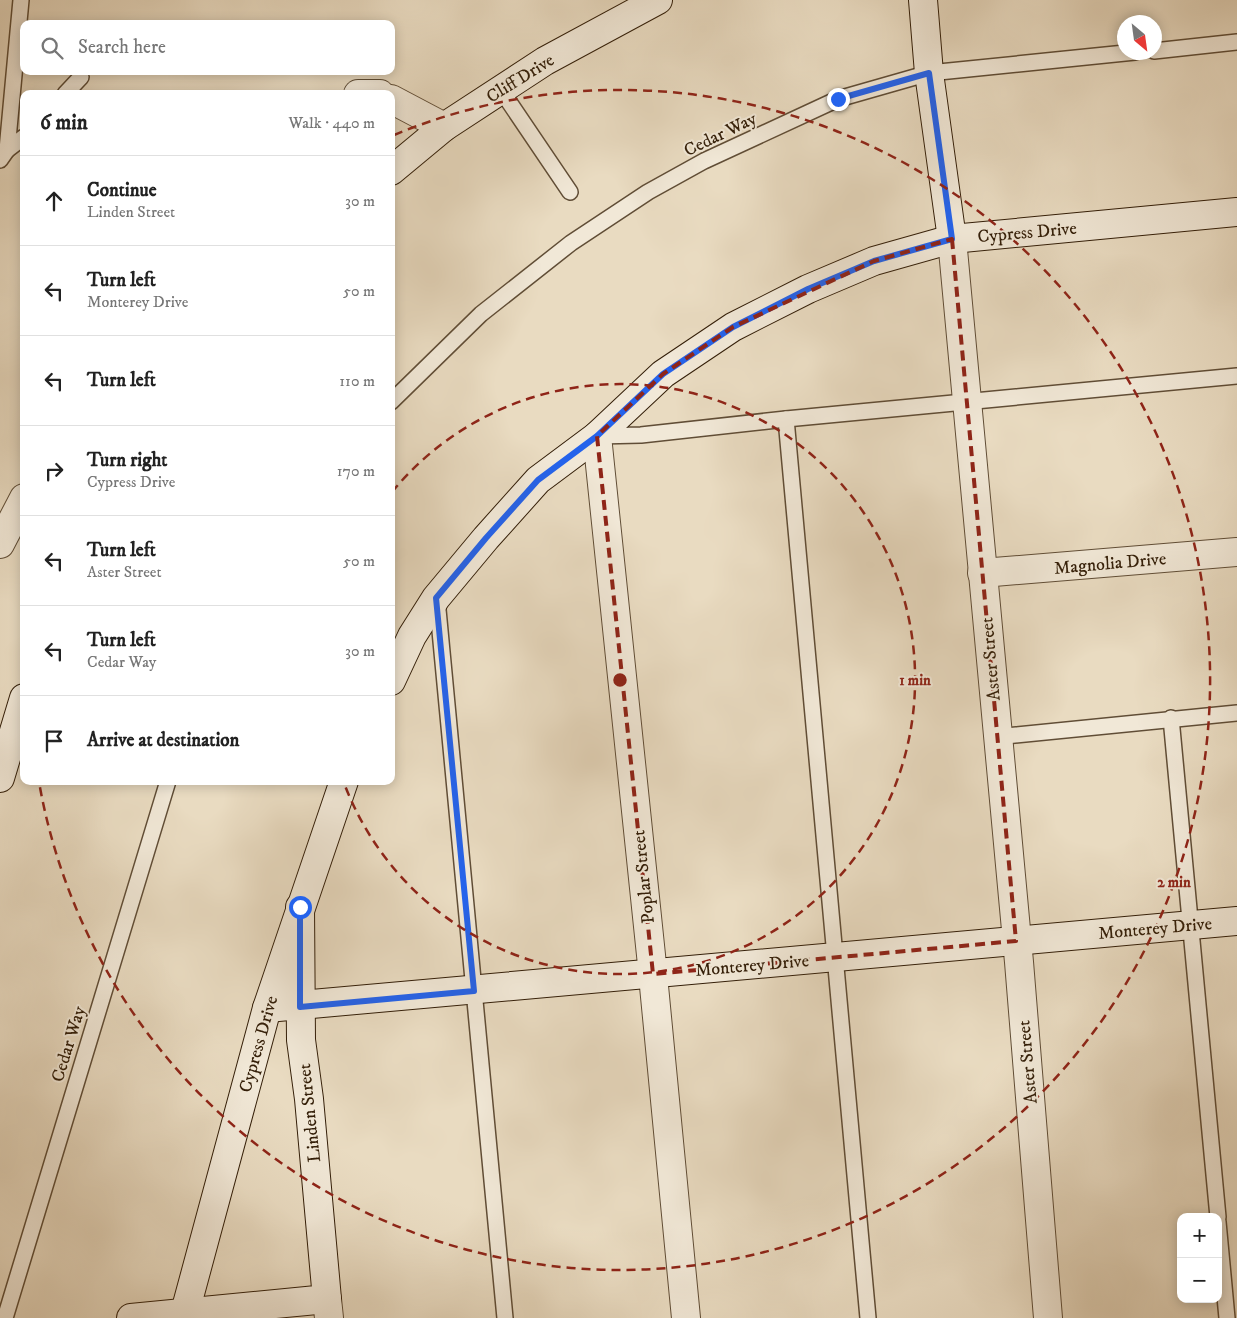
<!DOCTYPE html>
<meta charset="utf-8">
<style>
:root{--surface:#fff;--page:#f6f6f6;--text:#222;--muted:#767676;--line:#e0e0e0}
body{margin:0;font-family:"IM FELL DW Pica",serif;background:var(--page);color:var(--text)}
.controls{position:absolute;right:15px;bottom:15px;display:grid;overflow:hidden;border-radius:10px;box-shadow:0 2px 12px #0003}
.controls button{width:45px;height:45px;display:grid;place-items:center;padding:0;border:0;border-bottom:1px solid var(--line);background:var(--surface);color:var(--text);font:25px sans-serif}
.compass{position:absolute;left:1117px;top:15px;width:45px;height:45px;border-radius:50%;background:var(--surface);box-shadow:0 2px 12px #0003;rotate:151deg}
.stop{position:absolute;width:15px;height:15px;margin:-11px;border:4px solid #2563eb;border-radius:50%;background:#fff}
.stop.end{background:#2563eb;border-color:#fff;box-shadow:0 1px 5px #0008}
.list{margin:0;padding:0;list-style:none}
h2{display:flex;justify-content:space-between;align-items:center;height:65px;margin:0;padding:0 20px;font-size:21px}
h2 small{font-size:16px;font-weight:400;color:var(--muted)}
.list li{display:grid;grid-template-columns:32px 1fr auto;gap:15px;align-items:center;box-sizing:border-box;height:90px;padding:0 20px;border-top:1px solid var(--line)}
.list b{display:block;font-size:19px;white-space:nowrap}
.list p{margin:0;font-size:16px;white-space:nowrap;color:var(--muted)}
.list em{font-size:16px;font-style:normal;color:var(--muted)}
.icon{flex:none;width:28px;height:28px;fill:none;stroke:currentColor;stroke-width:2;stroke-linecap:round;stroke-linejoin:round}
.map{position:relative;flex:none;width:1237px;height:1318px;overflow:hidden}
.search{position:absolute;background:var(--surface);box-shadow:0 2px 12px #0003;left:20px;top:20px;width:375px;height:55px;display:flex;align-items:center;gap:12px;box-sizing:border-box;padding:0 18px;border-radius:10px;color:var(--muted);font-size:19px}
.panel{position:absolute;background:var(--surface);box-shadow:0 2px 12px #0003;left:20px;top:90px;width:375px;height:695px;border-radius:10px}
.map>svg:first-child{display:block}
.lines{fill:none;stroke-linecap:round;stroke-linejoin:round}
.lane-casing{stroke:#604d36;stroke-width:18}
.street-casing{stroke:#604d36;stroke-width:30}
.secondary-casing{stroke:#331e08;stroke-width:30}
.lane{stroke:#f1e8d7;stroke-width:15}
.street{stroke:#f1e8d7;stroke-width:28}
.secondary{stroke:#f1e8d7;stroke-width:28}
.route{stroke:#2563eb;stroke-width:6}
.marked{fill:none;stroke:#8f2418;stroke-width:4;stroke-dasharray:10 6;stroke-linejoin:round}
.ring{fill:none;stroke:#8f2418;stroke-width:2.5;stroke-dasharray:9 6}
.labels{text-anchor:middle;stroke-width:4;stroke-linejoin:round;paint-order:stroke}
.street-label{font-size:18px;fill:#331e08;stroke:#f1e8d7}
.centre{fill:#8f2418;stroke:#f1e8d7;stroke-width:2.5}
.ring-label{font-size:15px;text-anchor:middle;font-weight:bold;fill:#8f2418;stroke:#f1e8d7;stroke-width:4;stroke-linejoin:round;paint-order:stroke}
</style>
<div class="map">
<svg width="1237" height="1318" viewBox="0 0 1237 1318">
<rect width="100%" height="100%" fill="#e9dbc1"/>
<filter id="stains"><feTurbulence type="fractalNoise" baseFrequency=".004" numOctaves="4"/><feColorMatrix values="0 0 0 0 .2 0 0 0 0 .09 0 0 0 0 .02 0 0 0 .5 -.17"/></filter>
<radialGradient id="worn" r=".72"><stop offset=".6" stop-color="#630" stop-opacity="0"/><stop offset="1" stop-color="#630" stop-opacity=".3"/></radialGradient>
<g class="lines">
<defs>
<g id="lane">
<polyline points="1154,51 1237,42"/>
<polyline points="501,90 570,192"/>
<polyline points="65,94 81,77"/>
<polyline points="7,150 24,137"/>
<polyline points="0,160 7,150 21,0"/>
<polyline points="391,402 481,314 571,243 648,192 704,161 838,99 929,73 1135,52"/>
<polyline points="786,419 868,1318"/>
<polyline points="597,436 641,435 786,419 1237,376"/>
<polyline points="437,599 505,1318"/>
<polyline points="1171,718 1218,1217"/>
<polyline points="996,737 1237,713"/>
<polyline points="1218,1222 1227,1318"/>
<polyline points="5,1318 168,781"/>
</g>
<g id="street">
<polyline points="358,94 380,94"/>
<polyline points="391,99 444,127"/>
<polyline points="952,239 1019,962 1048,1318"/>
<polyline points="597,436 651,955 686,1318"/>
<polyline points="0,544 24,498"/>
<polyline points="982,573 1237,552"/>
<polyline points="327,1299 329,1318"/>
</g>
<g id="secondary">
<polyline points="923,0 929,73 952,239"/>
<polyline points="391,171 444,127 545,61 658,0"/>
<polyline points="391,681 412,636 436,598 486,538 538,480 597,436 663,374 733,327 808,289 874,261 952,239 1237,212"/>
<polyline points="0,778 24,698"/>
<polyline points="267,1008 1237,921"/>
<polyline points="185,1312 267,1008 344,781"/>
<polyline points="131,1318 327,1299 309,1099 301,1040 300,907"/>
</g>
</defs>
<!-- lane casing -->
<use href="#lane" class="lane-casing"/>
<!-- street casing -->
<use href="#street" class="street-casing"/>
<!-- secondary casing -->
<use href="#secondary" class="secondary-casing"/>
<!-- lane -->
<use href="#lane" class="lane"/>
<!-- street -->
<use href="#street" class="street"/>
<!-- secondary -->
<use href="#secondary" class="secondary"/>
</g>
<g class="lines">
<!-- route -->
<polyline class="route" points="300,907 300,1007 474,991 436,598 486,538 538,480 597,436 663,374 733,327 808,289 874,261 952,239 929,73 838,99"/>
</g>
<!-- marked area -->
<path class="marked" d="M952 239 1016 941 653 974 597 436 663 374 733 327 874 261Z"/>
<!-- distance rings -->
<g class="ring">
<path d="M392 492A295 295 0 1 1 344 783"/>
<path d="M394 135A590 590 0 1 1 39 782"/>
</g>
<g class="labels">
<!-- street labels -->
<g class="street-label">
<text transform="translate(520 78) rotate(-32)" y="6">Cliff Drive</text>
<text transform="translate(720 134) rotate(-26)" y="6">Cedar Way</text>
<text transform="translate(1027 232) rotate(-5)" y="6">Cypress Drive</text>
<text transform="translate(1110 563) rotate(-5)" y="6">Magnolia Drive</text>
<text transform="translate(990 659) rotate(-95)" y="6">Aster Street</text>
<text transform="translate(643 877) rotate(-96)" y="6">Poplar Street</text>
<text transform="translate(1155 928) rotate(-5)" y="6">Monterey Drive</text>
<text transform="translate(752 965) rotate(-5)" y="6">Monterey Drive</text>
<text transform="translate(68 1044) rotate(-73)" y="6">Cedar Way</text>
<text transform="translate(258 1044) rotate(-74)" y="6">Cypress Drive</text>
<text transform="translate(1027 1062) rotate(-95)" y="6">Aster Street</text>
<text transform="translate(309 1113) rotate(-96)" y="6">Linden Street</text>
</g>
</g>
<circle cx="620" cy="680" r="8" class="centre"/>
<g class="ring-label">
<text x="915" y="685">1 min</text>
<text x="1174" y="887">2 min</text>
</g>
<rect width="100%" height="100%" filter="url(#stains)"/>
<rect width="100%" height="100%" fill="url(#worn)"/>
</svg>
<div class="controls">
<button>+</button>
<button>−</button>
</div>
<svg class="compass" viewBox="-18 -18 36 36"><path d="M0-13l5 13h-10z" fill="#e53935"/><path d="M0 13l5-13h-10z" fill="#767676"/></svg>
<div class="stop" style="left:300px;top:907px"></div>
<div class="stop end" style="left:838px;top:99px"></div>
<div class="search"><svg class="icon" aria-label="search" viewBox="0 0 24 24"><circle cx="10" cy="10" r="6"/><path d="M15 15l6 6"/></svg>Search here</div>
<section class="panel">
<h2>6 min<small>Walk · 440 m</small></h2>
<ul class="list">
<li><svg class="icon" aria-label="ahead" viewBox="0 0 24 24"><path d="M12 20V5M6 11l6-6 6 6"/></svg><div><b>Continue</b><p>Linden Street</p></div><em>30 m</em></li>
<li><svg class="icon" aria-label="left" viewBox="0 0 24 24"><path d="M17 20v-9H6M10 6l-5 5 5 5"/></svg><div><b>Turn left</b><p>Monterey Drive</p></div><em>50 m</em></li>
<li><svg class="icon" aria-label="left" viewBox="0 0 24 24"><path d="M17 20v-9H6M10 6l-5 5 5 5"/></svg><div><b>Turn left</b></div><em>110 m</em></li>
<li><svg class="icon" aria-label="right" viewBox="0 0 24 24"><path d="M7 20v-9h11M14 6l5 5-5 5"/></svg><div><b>Turn right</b><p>Cypress Drive</p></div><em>170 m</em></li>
<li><svg class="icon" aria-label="left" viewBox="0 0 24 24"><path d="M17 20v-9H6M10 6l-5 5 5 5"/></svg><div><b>Turn left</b><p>Aster Street</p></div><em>50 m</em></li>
<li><svg class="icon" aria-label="left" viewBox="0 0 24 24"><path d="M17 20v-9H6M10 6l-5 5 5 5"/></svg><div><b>Turn left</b><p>Cedar Way</p></div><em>30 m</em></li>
<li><svg class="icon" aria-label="arrive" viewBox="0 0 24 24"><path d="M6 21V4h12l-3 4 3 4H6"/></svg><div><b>Arrive at destination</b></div></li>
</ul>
</section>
</div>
